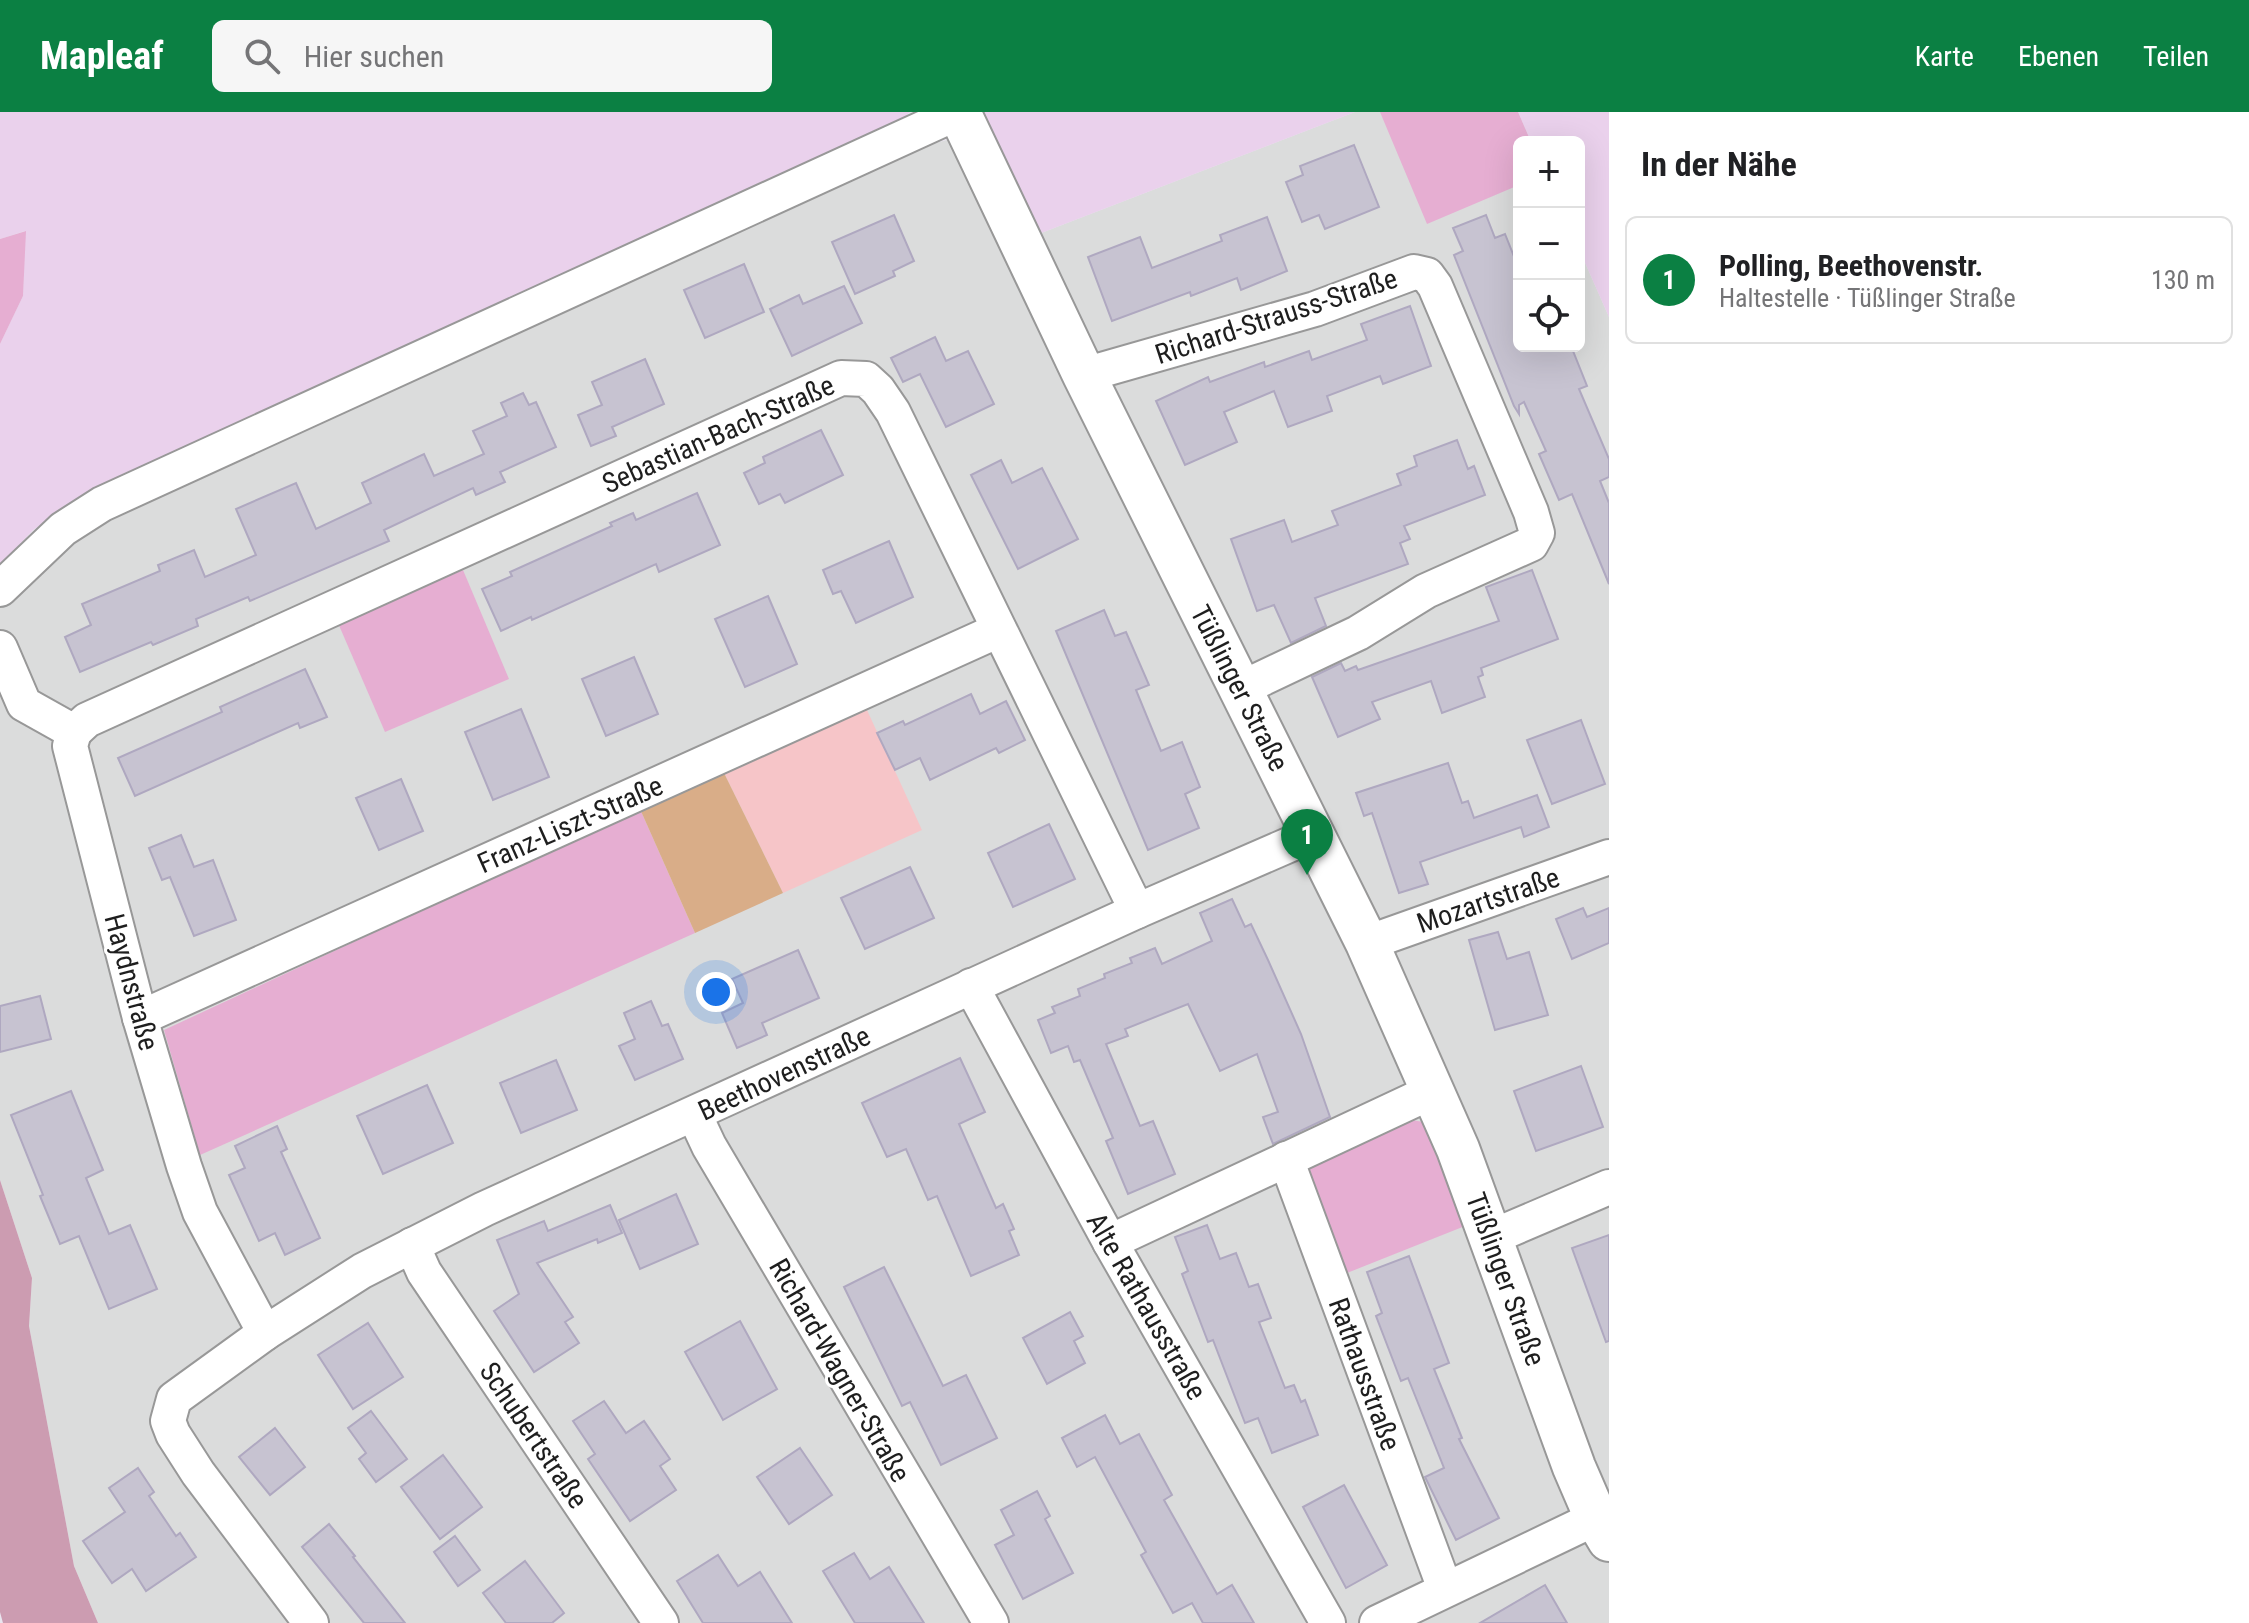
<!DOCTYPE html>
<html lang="de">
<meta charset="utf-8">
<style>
:root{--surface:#fff;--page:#f6f6f6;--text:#202124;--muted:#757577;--line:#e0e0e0;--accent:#0b8043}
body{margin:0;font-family:"Roboto Condensed",sans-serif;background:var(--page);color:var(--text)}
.controls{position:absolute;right:24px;top:24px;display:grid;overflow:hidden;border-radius:12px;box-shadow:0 8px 32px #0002}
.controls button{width:72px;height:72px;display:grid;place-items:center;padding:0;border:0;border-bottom:2px solid var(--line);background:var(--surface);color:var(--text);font:40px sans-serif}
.you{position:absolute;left:716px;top:880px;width:28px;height:28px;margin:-20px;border:6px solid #fff;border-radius:50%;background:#1a73e8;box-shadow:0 0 0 12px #1a73e833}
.badge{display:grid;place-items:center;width:52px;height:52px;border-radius:50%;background:var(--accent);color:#fff;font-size:26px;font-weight:700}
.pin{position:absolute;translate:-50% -66px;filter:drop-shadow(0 2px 4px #0008)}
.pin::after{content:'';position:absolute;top:42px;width:28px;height:24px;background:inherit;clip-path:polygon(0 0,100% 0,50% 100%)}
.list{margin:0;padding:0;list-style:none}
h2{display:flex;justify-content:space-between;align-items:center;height:104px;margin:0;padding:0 32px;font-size:34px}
h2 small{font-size:26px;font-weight:400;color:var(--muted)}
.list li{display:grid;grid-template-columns:52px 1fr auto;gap:24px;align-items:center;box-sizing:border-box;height:128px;margin:0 16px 16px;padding:0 16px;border:2px solid var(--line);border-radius:12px}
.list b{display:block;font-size:30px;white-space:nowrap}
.list p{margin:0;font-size:26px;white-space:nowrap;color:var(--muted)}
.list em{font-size:26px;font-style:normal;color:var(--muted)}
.icon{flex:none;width:44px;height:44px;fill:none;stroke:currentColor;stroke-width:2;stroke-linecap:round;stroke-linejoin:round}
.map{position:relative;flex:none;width:1609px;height:1511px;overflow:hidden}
header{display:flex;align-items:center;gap:48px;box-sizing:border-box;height:112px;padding:0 40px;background:var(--accent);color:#fff}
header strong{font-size:38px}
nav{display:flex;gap:44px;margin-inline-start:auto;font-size:28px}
.search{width:560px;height:72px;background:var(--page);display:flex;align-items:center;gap:20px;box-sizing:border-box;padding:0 28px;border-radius:12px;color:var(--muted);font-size:30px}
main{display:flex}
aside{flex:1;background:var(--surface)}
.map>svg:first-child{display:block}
.residential{fill:#dbdcdc}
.farmland{fill:#ead1ec}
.grass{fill:#e6aed2}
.forest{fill:#cc9cb1}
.park{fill:#f6c5c8}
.pitch{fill:#d9ad88}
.building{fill:#c7c3d1;stroke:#afa8c0;stroke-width:2}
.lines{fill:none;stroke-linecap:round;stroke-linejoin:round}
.minor-casing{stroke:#989898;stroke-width:38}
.tertiary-casing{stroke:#989898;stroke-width:46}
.minor{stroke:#fff;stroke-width:34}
.tertiary{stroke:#fff;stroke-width:42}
.labels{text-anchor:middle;stroke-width:6;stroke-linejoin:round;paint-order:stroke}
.street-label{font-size:28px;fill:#1e1e1e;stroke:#fff}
</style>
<header>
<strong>Mapleaf</strong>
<div class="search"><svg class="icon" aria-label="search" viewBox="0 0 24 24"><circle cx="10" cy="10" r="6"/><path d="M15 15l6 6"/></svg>Hier suchen</div>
<nav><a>Karte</a><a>Ebenen</a><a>Teilen</a></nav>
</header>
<main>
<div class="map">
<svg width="1609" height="1511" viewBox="0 0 1609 1511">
<rect width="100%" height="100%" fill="#eae5ef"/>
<!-- residential -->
<polygon class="residential" points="1355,0 1518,0 1531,30 1519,30 1519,234 1579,234 1579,137 1609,205 1609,1511 98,1511 74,1454 29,1214 32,1166 0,1068 0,494 7,485 59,429 916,36 986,18 1036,123"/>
<!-- farmland -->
<g class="farmland">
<polygon points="0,0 910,0 896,12 91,377 33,418 0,453 0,232 23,184 25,119 0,127"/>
<polygon points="978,0 1355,0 1036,123"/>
<polygon points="1518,0 1609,0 1609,205 1579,137 1579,30 1531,30"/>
</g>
<!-- grass -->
<g class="grass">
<polygon points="1380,0 1518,0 1531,30 1519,30 1519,73 1427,112"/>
<polygon points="26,119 23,184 0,232 0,127"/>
<polygon points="463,458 509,567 385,620 338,511"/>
<polygon points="640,697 695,821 200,1043 164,918"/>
<polygon points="1412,1008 1423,1010 1465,1114 1342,1163 1306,1056"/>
</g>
<!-- forest -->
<polygon class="forest" points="0,1068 32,1166 29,1214 74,1454 98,1511 3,1511 0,1500"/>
<!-- park -->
<polygon class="park" points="867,598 922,718 783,781 724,661"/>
<!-- pitch -->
<polygon class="pitch" points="724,661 783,781 695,821 640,697"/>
<!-- building -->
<g class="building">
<polygon points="1354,33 1379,95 1325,117 1319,103 1302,110 1286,70 1303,63 1300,54"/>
<polygon points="894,103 914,149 893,159 895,164 855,182 832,130"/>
<polygon points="1486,103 1495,126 1505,122 1519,157 1519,234 1571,234 1587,274 1579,277 1609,347 1609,365 1600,369 1609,391 1609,472 1572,382 1559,388 1539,342 1546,339 1524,290 1519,293 1519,302 1514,294 1454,143 1463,139 1453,116"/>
<polygon points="1267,105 1287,159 1241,178 1237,166 1191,184 1190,180 1112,209 1088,145 1140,125 1152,156 1222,129 1220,123"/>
<polygon points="744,152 764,200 705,226 684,178"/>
<polygon points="844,174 862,211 792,244 770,197 799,183 803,192"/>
<polygon points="1410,194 1431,254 1383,272 1380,264 1327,284 1332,299 1288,315 1274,279 1224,300 1237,330 1185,353 1156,289 1208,265 1210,270 1264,250 1265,255 1309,239 1312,248 1367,228 1361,212"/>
<polygon points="935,225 946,249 968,239 994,292 946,315 920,262 903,270 891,246"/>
<polygon points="645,247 664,292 612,315 616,324 591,334 578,303 602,293 592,270"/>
<polygon points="523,281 529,293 536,290 556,335 500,360 505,370 476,383 473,376 384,418 389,429 250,489 248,485 196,507 198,514 153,533 151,530 80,560 65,525 91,513 82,492 160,459 158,453 194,438 205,465 256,443 236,397 296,371 316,417 371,391 362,371 424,342 434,364 484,342 473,319 507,304 501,291"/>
<polygon points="821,318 843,363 785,391 780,382 759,392 744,361 765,351 763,345"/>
<polygon points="1457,328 1468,357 1474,354 1485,383 1404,414 1410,427 1400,431 1408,452 1315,486 1326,514 1291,531 1274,493 1257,499 1231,427 1284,408 1292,430 1338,413 1332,399 1401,373 1397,362 1417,354 1414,344"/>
<polygon points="1001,348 1012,371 1042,356 1078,427 1018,457 971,363"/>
<polygon points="697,381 720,433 659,460 656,452 532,508 531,505 501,519 482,477 512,464 510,460 612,414 610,411 633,401 636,408"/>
<polygon points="889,429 913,485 856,511 841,479 833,482 823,458"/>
<polygon points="1532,458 1558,527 1481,556 1483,563 1478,565 1485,585 1442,601 1431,569 1372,590 1380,607 1338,625 1312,565 1341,551 1345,559 1356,554 1358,558 1499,509 1486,475"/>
<polygon points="768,484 797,552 745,575 715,507"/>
<polygon points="1104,498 1115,524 1126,520 1149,573 1136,578 1161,639 1182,630 1200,675 1185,682 1199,716 1148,738 1056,519"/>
<polygon points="634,545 658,602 606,624 582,567"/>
<polygon points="305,557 327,605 300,616 298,611 135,684 118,646 222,600 220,595"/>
<polygon points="971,582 980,602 1006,589 1025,628 999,641 996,636 930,668 920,646 895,658 877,621 903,609 905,613"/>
<polygon points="521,597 549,665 493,688 465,620"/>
<polygon points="1581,608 1605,672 1552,692 1527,628"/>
<polygon points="1448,651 1462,691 1468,689 1474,706 1537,683 1549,715 1524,725 1521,715 1420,750 1428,772 1399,781 1372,701 1364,704 1356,681"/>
<polygon points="401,667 423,719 379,738 356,686"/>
<polygon points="1049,712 1075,767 1013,795 988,741"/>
<polygon points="181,723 194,755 213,748 236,808 194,824 170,765 162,768 149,736"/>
<polygon points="910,755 934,806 865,837 841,786"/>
<polygon points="1232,787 1245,815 1251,812 1268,848 1301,922 1330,1005 1273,1032 1263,1005 1278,1000 1257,942 1220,959 1188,892 1125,917 1128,924 1106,932 1140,1014 1153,1009 1175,1062 1128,1082 1106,1029 1113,1026 1080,948 1074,950 1068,934 1051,941 1038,908 1055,901 1052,895 1080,884 1078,877 1105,866 1104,862 1132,851 1130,846 1155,836 1162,852 1212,829 1200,801"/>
<polygon points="1583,796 1587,805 1609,796 1609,831 1572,847 1556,807"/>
<polygon points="1498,820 1507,847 1529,840 1548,903 1495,918 1469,828"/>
<polygon points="798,838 819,886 762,911 767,923 737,936 722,901 743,891 732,867"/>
<polygon points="40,884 51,927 0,940 0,894"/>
<polygon points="651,889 662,914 668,912 683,947 635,968 619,934 635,927 624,901"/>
<polygon points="960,946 985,1000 959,1012 996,1096 1003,1092 1014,1117 1009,1119 1019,1143 971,1164 937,1084 928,1088 906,1037 887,1045 862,991"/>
<polygon points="556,948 577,998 521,1021 500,971"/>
<polygon points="1581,954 1603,1015 1536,1039 1514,979"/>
<polygon points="427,973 453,1031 383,1062 357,1004"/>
<polygon points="71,979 103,1058 86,1066 109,1122 130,1113 157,1177 109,1197 79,1124 60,1132 40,1084 43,1083 11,1003"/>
<polygon points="277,1014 287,1037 281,1040 320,1126 285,1143 275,1121 259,1129 229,1063 245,1056 235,1034"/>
<polygon points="676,1082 698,1132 640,1157 619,1108"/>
<polygon points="610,1093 622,1121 598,1131 597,1127 537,1151 573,1205 565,1210 579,1231 534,1260 494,1199 519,1182 497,1128 544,1109 548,1119"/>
<polygon points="1207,1113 1220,1147 1236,1141 1249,1175 1258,1172 1271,1206 1259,1210 1285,1276 1294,1273 1301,1290 1305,1288 1318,1323 1272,1341 1258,1306 1245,1311 1213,1228 1208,1230 1182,1162 1188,1159 1175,1125"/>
<polygon points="1609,1123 1609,1229 1606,1230 1572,1136"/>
<polygon points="1409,1144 1449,1251 1434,1257 1462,1326 1459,1327 1499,1406 1456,1428 1425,1365 1444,1356 1408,1266 1401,1269 1376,1204 1382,1201 1367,1160"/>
<polygon points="884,1155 943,1274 966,1263 997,1326 941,1353 910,1290 902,1294 844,1175"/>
<polygon points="1070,1200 1083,1224 1074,1229 1085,1251 1047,1272 1023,1226"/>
<polygon points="740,1209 777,1277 723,1308 685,1240"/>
<polygon points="368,1211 403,1265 353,1297 318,1243"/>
<polygon points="604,1289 626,1321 644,1309 670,1347 660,1354 676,1378 630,1409 588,1347 595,1342 573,1309"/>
<polygon points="371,1299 407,1347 376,1370 359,1347 366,1341 348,1316"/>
<polygon points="1105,1303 1120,1332 1139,1322 1172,1383 1164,1388 1217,1482 1232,1473 1254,1511 1203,1511 1192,1491 1173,1501 1141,1443 1146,1440 1095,1345 1077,1355 1062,1326"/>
<polygon points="275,1316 305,1355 270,1383 239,1345"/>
<polygon points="800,1336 832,1383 789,1412 757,1365"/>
<polygon points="443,1343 482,1395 440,1427 401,1375"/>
<polygon points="138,1356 154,1380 149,1384 176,1424 180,1421 196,1445 146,1479 132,1457 112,1471 83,1429 125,1400 109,1376"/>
<polygon points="1344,1373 1387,1453 1346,1476 1303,1395"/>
<polygon points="1037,1379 1050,1404 1045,1407 1073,1461 1023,1487 995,1433 1014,1423 1001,1398"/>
<polygon points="329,1412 355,1444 353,1445 405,1511 364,1511 302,1435"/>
<polygon points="455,1424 480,1458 458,1474 434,1440"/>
<polygon points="854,1441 870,1467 889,1455 924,1511 855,1511 823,1459"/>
<polygon points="718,1443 738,1474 760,1460 792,1511 703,1511 677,1469"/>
<polygon points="525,1449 564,1501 552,1511 506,1511 483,1481"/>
<polygon points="1545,1473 1567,1511 1480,1511"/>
</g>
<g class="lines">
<defs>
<g id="minor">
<polyline points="1084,263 1315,197 1414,160 1427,163 1435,174 1531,400 1537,421 1531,432 1426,479 1358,521 1240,577"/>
<polyline points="0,477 63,417 102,392 959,0"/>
<polyline points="0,536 24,592 74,620 70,634 140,906 184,1054 200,1100 265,1221"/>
<polyline points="74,620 87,608 841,266 866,267 878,278 893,300 1137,799"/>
<polyline points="1367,831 1609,745"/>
<polyline points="971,874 1110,1130 1328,1511"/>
<polyline points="140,906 999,518"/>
<polyline points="694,1002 709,1034 991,1511"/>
<polyline points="1286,1047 1445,1477"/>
<polyline points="1492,1125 1609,1075"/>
<polyline points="1110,1130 1433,979"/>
<polyline points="412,1133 424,1160 661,1511"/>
<polyline points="311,1511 198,1361 173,1322 168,1309 174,1287 265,1221 362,1159 484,1097 1137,799 1314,722"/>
<polyline points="1377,1511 1596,1406"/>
</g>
<polyline id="tertiary" points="959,0 1084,263 1367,831 1458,1037 1574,1355 1596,1406 1609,1428"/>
</defs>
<!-- minor casing -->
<use href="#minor" class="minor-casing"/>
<!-- tertiary casing -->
<use href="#tertiary" class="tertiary-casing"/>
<!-- minor -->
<use href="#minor" class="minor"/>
<!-- tertiary -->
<use href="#tertiary" class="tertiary"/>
</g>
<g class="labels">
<!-- street labels -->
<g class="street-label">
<text transform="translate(1276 204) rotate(-18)" y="10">Richard-Strauss-Straße</text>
<text transform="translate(718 322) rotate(-24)" y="10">Sebastian-Bach-Straße</text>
<text transform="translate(1240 576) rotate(63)" y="10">Tüßlinger Straße</text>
<text transform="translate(570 712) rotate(-24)" y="10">Franz-Liszt-Straße</text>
<text transform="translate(1488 788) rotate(-19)" y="10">Mozartstraße</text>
<text transform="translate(132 870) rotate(75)" y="10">Haydnstraße</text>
<text transform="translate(784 961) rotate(-25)" y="10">Beethovenstraße</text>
<text transform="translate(1506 1167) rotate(70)" y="10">Tüßlinger Straße</text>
<text transform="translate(1147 1194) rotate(60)" y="10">Alte Rathausstraße</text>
<text transform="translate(840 1258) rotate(60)" y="10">Richard-Wagner-Straße</text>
<text transform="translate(1365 1262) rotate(70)" y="10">Rathausstraße</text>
<text transform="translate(534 1323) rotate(56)" y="10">Schubertstraße</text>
</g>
</g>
</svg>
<div class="controls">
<button>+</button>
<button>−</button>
<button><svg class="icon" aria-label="locate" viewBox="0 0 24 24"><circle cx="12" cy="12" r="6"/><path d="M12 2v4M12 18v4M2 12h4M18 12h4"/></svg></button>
</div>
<div class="you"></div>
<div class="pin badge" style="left:1307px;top:763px">1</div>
</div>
<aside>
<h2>In der Nähe<small></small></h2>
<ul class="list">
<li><span class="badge">1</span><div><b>Polling, Beethovenstr.</b><p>Haltestelle · Tüßlinger Straße</p></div><em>130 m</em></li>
</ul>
</aside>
</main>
